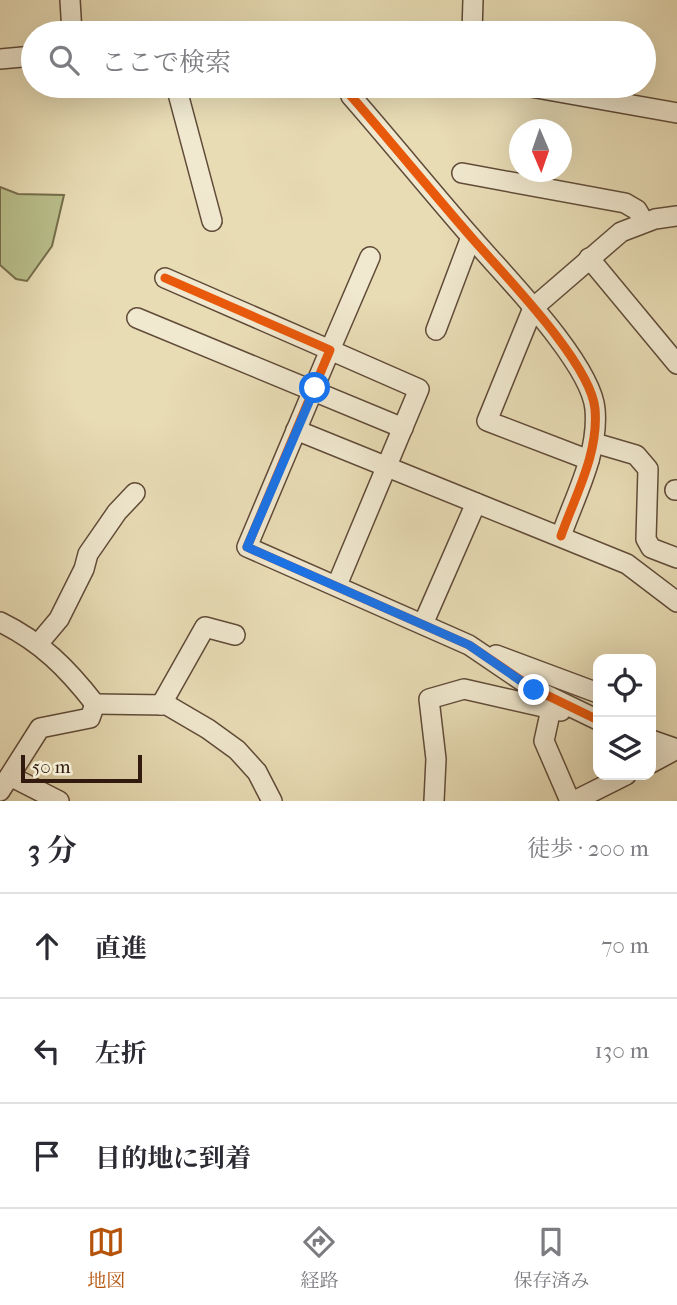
<!DOCTYPE html>
<html lang="ja">
<meta charset="utf-8">
<style>
:root{--surface:#fff;--page:#f2f2f3;--text:#2b2b33;--muted:#7c7c81;--line:#e1e1e2;--accent:#b45309}
body{margin:0;font-family:"IM FELL French Canon","Noto Serif JP",serif;background:var(--page);color:var(--text)}
.controls{position:absolute;right:21px;bottom:21px;display:grid;overflow:hidden;border-radius:14px;box-shadow:0 7px 28px #0002}
.controls button{width:63px;height:63px;display:grid;place-items:center;padding:0;border:0;border-bottom:2px solid var(--line);background:var(--surface);color:var(--text);font:35px sans-serif}
.compass{position:absolute;left:509px;top:119px;width:63px;height:63px;border-radius:50%;background:var(--surface);box-shadow:0 7px 28px #0002;rotate:178deg}
.scale{position:absolute;left:21px;bottom:18px;width:121px;box-sizing:border-box;padding-left:7px;border:4px solid #321b0e;border-top:0;font-size:19px;line-height:24px;white-space:nowrap;color:#321b0e;-webkit-text-stroke:5px #f0e8cf;paint-order:stroke}
.stop{position:absolute;width:21px;height:21px;margin:-16px;border:5px solid #1a73e8;border-radius:50%;background:#fff}
.stop.end{background:#1a73e8;border-color:#fff;box-shadow:0 2px 7px #0008}
.list{margin:0;padding:0;list-style:none}
h2{display:flex;justify-content:space-between;align-items:center;height:91px;margin:0;padding:0 28px;font-size:30px}
h2 small{font-size:23px;font-weight:400;color:var(--muted)}
.list li{display:grid;grid-template-columns:46px 1fr auto;gap:21px;align-items:center;box-sizing:border-box;height:105px;padding:0 28px;border-top:2px solid var(--line)}
.list b{display:block;font-size:26px;white-space:nowrap}
.list em{font-size:23px;font-style:normal;color:var(--muted)}
.icon{flex:none;width:38px;height:38px;fill:none;stroke:currentColor;stroke-width:2;stroke-linecap:round;stroke-linejoin:round}
.map{position:relative;flex:none;width:677px;height:801px;overflow:hidden}
.search{position:absolute;background:var(--surface);box-shadow:0 7px 28px #0002;left:21px;right:21px;top:21px;height:77px;display:flex;align-items:center;gap:18px;box-sizing:border-box;padding:0 24px;border-radius:38px;color:var(--muted);font-size:26px}
.sheet{height:406px;background:var(--surface)}
nav{display:flex;justify-content:space-around;align-items:center;box-sizing:border-box;height:98px;border-top:2px solid var(--line);background:var(--surface);font-size:19px;color:var(--muted)}
nav a{display:grid;justify-items:center;gap:4px}
nav .on{color:var(--accent)}
.map>svg:first-child{display:block}
.green{fill:#b9bf8b;stroke:#766d4c;stroke-width:2}
.lines{fill:none;stroke-linecap:round;stroke-linejoin:round}
.minor-casing{stroke:#604b38;stroke-width:22}
.minor{stroke:#f0e8cf;stroke-width:19}
.cycleway-casing{stroke:#f0e8cf;stroke-width:13}
.cycleway{stroke:#e8590c;stroke-width:9}
.route{stroke:#1a73e8;stroke-width:9}
</style>
<div class="map">
<svg width="677" height="801" viewBox="0 0 677 801">
<rect width="100%" height="100%" fill="#e8dcb5"/>
<filter id="stains"><feTurbulence type="fractalNoise" baseFrequency=".00286" numOctaves="4"/><feColorMatrix values="0 0 0 0 .2 0 0 0 0 .09 0 0 0 0 .02 0 0 0 .5 -.17"/></filter>
<radialGradient id="worn" r=".72"><stop offset=".6" stop-color="#630" stop-opacity="0"/><stop offset="1" stop-color="#630" stop-opacity=".3"/></radialGradient>
<!-- green -->
<polygon class="green" points="0,187 18,194 64,195 52,246 27,281 16,279 0,265"/>
<g class="lines">
<defs>
<g id="minor">
<polyline points="70,0 72,33"/>
<polyline points="472,33 473,0"/>
<polyline points="0,59 33,56"/>
<polyline points="176,86 212,221"/>
<path d="M347 86 351 96C392 143 431 191 472 238 504 275 591 363 595 409 599 453 575 496 561 536"/>
<polyline points="525,86 677,113"/>
<polyline points="462,173 625,203 637,210 644,222"/>
<polyline points="589,258 677,364"/>
<polyline points="165,278 330,350 247,547 469,645 534,689 598,720"/>
<polyline points="137,318 403,428"/>
<polyline points="436,330 471,237"/>
<polyline points="296,430 627,564 677,602"/>
<polyline points="595,443 636,455 648,469 646,539 651,548 677,558"/>
<polyline points="589,460 487,421 533,308 621,232 655,219 677,216"/>
<polyline points="675,490 677,490"/>
<polyline points="337,585 419,389 330,350 370,257"/>
<path d="M0 622C41 642 67 668 95 704"/>
<polyline points="423,624 476,503"/>
<polyline points="38,644 59,619 84,569 88,554 117,512 135,493"/>
<polyline points="496,655 598,693"/>
<polyline points="95,704 167,705 208,729 237,750 257,772 272,801"/>
<polyline points="161,705 205,627 235,635"/>
<polyline points="551,709 544,741 570,801"/>
<polyline points="651,740 677,749"/>
<polyline points="651,763 677,749"/>
<polyline points="10,776 59,801"/>
<polyline points="0,791 40,728 90,718 95,704"/>
<polyline points="434,801 436,759 429,699 464,689 561,711"/>
<polyline points="574,801 626,775"/>
</g>
</defs>
<!-- minor casing -->
<use href="#minor" class="minor-casing"/>
<!-- minor -->
<use href="#minor" class="minor"/>
<defs>
<g id="cycleway">
<path d="M347 86 351 96C392 143 431 191 472 238 504 275 591 363 595 409 599 453 575 496 561 536"/>
<polyline points="165,278 330,350 247,547 469,645 534,689 598,720"/>
</g>
</defs>
<!-- cycleway casing -->
<use href="#cycleway" class="cycleway-casing"/>
<!-- cycleway -->
<use href="#cycleway" class="cycleway"/>
</g>
<g class="lines">
<!-- route -->
<polyline class="route" points="315,388 247,547 469,645 534,690"/>
</g>
<rect width="100%" height="100%" filter="url(#stains)"/>
<rect width="100%" height="100%" fill="url(#worn)"/>
</svg>
<div class="controls">
<button><svg class="icon" aria-label="locate" viewBox="0 0 24 24"><circle cx="12" cy="12" r="6"/><path d="M12 2v4M12 18v4M2 12h4M18 12h4"/></svg></button>
<button><svg class="icon" aria-label="layers" viewBox="0 0 24 24"><path d="M12 4l9 5-9 5-9-5zM3 14l9 5 9-5"/></svg></button>
</div>
<svg class="compass" viewBox="-18 -18 36 36"><path d="M0-13l5 13h-10z" fill="#e53935"/><path d="M0 13l5-13h-10z" fill="#7c7c81"/></svg>
<div class="scale">50 m</div>
<div class="stop" style="left:315px;top:388px"></div>
<div class="stop end" style="left:534px;top:690px"></div>
<div class="search"><svg class="icon" aria-label="search" viewBox="0 0 24 24"><circle cx="10" cy="10" r="6"/><path d="M15 15l6 6"/></svg>ここで検索</div>
</div>
<section class="sheet">
<h2>3 分<small>徒歩 · 200 m</small></h2>
<ul class="list">
<li><svg class="icon" aria-label="ahead" viewBox="0 0 24 24"><path d="M12 20V5M6 11l6-6 6 6"/></svg><div><b>直進</b></div><em>70 m</em></li>
<li><svg class="icon" aria-label="left" viewBox="0 0 24 24"><path d="M17 20v-9H6M10 6l-5 5 5 5"/></svg><div><b>左折</b></div><em>130 m</em></li>
<li><svg class="icon" aria-label="arrive" viewBox="0 0 24 24"><path d="M6 21V4h12l-3 4 3 4H6"/></svg><div><b>目的地に到着</b></div></li>
</ul>
</section>
<nav>
<a class="on"><svg class="icon" aria-label="map" viewBox="0 0 24 24"><path d="M3 6l6-2 6 2 6-2v14l-6 2-6-2-6 2zM9 4v14M15 6v14"/></svg>地図</a>
<a><svg class="icon" aria-label="directions" viewBox="0 0 24 24"><path d="M12 3l9 9-9 9-9-9zM9 14v-3h6M13 9l2 2-2 2"/></svg>経路</a>
<a><svg class="icon" aria-label="saved" viewBox="0 0 24 24"><path d="M7 4h10v16l-5-4-5 4z"/></svg>保存済み</a>
</nav>
